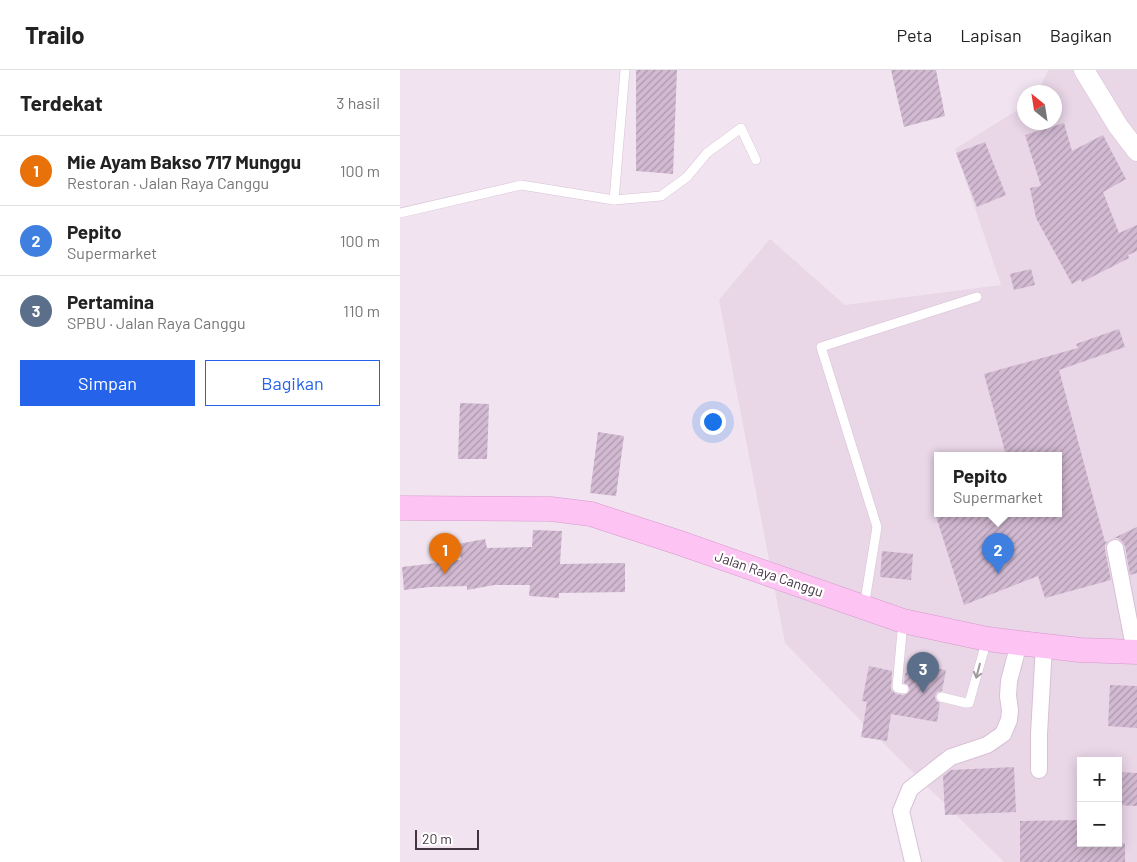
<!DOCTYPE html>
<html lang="id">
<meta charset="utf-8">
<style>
:root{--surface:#fff;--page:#f6f6f6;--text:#222;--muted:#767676;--line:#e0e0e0;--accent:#2563eb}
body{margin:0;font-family:Barlow,sans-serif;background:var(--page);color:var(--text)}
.controls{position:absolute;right:15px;bottom:15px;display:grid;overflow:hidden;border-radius:0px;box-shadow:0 2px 12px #0003}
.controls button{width:45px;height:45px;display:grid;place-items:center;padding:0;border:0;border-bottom:1px solid var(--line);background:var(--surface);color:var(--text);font:25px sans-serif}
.compass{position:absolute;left:617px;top:15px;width:45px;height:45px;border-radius:50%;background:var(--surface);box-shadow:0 2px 12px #0003;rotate:330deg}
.scale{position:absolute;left:15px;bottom:12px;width:64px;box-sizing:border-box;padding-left:5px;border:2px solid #433442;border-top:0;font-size:14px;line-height:18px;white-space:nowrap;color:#433442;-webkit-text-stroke:4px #fff;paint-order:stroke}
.you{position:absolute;left:312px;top:351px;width:18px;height:18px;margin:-12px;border:4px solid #fff;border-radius:50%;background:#1a73e8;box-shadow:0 0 0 8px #1a73e833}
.badge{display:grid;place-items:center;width:32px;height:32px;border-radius:50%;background:var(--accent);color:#fff;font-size:16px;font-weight:700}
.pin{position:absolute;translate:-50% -41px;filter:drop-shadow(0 1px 2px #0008)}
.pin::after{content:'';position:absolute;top:26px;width:18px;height:15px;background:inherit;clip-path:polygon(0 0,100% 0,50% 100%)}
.popup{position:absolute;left:534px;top:382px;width:128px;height:65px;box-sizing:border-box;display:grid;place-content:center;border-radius:0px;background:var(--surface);filter:drop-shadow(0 1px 4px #0005);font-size:16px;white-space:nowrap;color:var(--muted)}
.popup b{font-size:19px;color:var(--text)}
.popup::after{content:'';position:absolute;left:50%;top:100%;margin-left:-10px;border:10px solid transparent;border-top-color:var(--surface)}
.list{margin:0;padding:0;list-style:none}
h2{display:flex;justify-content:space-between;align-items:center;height:65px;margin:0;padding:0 20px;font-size:21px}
h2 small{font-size:16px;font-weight:400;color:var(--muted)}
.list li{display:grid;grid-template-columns:32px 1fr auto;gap:15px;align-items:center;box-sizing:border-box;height:70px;padding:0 20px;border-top:1px solid var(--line)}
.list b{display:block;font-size:19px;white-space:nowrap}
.list p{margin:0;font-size:16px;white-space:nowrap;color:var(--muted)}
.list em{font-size:16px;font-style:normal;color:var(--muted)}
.actions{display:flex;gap:10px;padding:15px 20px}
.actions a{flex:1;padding:11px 0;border:1px solid var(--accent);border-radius:0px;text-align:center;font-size:18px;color:var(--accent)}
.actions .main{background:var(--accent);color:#fff}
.map{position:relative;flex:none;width:737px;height:792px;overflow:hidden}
header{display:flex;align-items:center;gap:30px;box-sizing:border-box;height:70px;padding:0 25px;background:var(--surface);border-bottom:1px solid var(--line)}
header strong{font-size:24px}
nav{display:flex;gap:28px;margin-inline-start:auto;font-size:18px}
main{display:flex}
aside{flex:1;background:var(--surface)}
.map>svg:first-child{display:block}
.residential{fill:#e9d6e7;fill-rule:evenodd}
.building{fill:url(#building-hatch)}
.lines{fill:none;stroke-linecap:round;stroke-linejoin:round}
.service-casing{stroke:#d7c1d5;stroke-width:10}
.minor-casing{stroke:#d7c1d5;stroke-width:18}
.tertiary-casing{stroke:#d7c1d5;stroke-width:21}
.secondary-casing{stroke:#d599cc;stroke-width:25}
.service{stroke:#fff;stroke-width:9}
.minor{stroke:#fff;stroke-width:16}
.tertiary{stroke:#fff;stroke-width:20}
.secondary{stroke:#fcc3f3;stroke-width:24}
.oneway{stroke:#a19aa0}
.labels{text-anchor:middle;stroke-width:4.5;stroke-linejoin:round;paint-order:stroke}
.street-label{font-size:14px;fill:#433442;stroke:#fff}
</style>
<header>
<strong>Trailo</strong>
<nav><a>Peta</a><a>Lapisan</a><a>Bagikan</a></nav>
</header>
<main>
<aside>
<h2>Terdekat<small>3 hasil</small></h2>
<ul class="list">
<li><span class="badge" style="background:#e8710a">1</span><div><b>Mie Ayam Bakso 717 Munggu</b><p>Restoran · Jalan Raya Canggu</p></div><em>100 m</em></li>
<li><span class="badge" style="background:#3f7fe0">2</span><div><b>Pepito</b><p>Supermarket</p></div><em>100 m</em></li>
<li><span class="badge" style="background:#5c6f8a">3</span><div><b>Pertamina</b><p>SPBU · Jalan Raya Canggu</p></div><em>110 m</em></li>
</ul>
<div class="actions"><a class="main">Simpan</a><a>Bagikan</a></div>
</aside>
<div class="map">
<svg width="737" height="792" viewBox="0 0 737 792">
<defs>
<pattern id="building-hatch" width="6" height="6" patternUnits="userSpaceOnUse" patternTransform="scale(1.25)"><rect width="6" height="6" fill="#d2bad2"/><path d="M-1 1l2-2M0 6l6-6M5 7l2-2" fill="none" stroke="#ac98ac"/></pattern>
</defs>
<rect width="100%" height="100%" fill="#f1e4f0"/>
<!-- residential -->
<path class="residential" d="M648 0H737V792H604L466 656 385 573 319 230 370 169 445 235 601 215 555 79 624 36V52H654V22H638ZM538 385H658V443H538ZM681 691H718V773H681Z"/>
<!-- building -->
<g class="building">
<polygon points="236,0 277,0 273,104 236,101"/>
<polygon points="491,0 536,0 545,46 504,57"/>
<polygon points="664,53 672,81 703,65 726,109 703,122 719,163 737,155 737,181 728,185 729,188 682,212 681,209 672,214 636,148 630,118 641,116 625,65"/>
<polygon points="585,72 606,125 577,137 556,83"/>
<polygon points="631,199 635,215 614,220 610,204"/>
<polygon points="719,259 725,277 659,300 705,472 708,471 705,475 705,480 711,510 645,528 638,506 564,535 535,443 658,443 658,385 606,385 584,304 678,278 676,274"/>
<polygon points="60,333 89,334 87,389 58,389"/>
<polygon points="198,362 224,366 216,426 190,423"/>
<polygon points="737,457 737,503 730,505 725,476 722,471 718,468 714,468"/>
<polygon points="133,460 162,461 160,494 225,493 225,522 159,523 159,528 129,526 130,515 94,515 67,520 67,516 30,517 4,520 2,497 36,493 36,491 61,490 58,474 85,469 87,478 132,477"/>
<polygon points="482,481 513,484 511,510 480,507"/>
<polygon points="508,594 546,600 542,621 537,622 535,626 536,631 540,633 537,652 491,644 487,671 461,667 467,632 462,631 469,596 492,601 491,620 496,624 503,625 508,623 510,620 508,615 504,613 505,603 507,603"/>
<polygon points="710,615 737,616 737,658 708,656"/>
<polygon points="614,697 616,742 545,745 543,706 551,700"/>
<polygon points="718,702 737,703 737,736 718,735"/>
<polygon points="681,750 681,773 725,773 725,792 620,792 620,751"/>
</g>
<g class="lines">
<defs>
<g id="service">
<polyline points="214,130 261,126 287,107 307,83 341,58 356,90"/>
<polyline points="0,143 121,115 214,130 225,0"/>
<polyline points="464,537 477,457 421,277 577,227"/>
<polyline points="503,551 497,617 498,618 504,619"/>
<polyline points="541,627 566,633 569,633 587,569"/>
</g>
<g id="minor">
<polyline points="715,478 735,582"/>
<polyline points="639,700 639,664 644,575"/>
<polyline points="513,792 501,741 510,719 551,687 587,675 603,664 609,650 610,640 608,626 609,611 619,573"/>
</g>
<polyline id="tertiary" points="684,0 718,56 737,81"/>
<polyline id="secondary" points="0,438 151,439 191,444 280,473 503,551 587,569 619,573 680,580 737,582"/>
</defs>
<!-- service casing -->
<use href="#service" class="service-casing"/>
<!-- minor casing -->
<use href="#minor" class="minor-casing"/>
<!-- tertiary casing -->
<use href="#tertiary" class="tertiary-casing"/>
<!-- secondary casing -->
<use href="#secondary" class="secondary-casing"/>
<!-- service -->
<use href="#service" class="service"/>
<!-- minor -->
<use href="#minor" class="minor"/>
<!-- tertiary -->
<use href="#tertiary" class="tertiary"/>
<!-- secondary -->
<use href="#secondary" class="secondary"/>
</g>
<!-- one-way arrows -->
<defs><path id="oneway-shaft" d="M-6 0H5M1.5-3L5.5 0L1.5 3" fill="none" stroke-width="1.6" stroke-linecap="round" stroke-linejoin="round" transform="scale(1.25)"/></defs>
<use class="oneway" href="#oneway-shaft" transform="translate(578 601) rotate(105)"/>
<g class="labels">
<!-- street labels -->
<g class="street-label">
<text transform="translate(369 504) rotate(19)" y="5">Jalan Raya Canggu</text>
</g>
</g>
</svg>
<div class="controls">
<button>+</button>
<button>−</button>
</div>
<svg class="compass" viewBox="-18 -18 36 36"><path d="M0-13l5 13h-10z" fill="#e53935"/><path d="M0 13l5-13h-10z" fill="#767676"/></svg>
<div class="scale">20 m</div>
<div class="you"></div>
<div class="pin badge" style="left:45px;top:504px;background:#e8710a">1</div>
<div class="pin badge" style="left:598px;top:504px;background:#3f7fe0">2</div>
<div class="popup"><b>Pepito</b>Supermarket</div>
<div class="pin badge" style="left:523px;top:623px;background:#5c6f8a">3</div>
</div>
</main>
